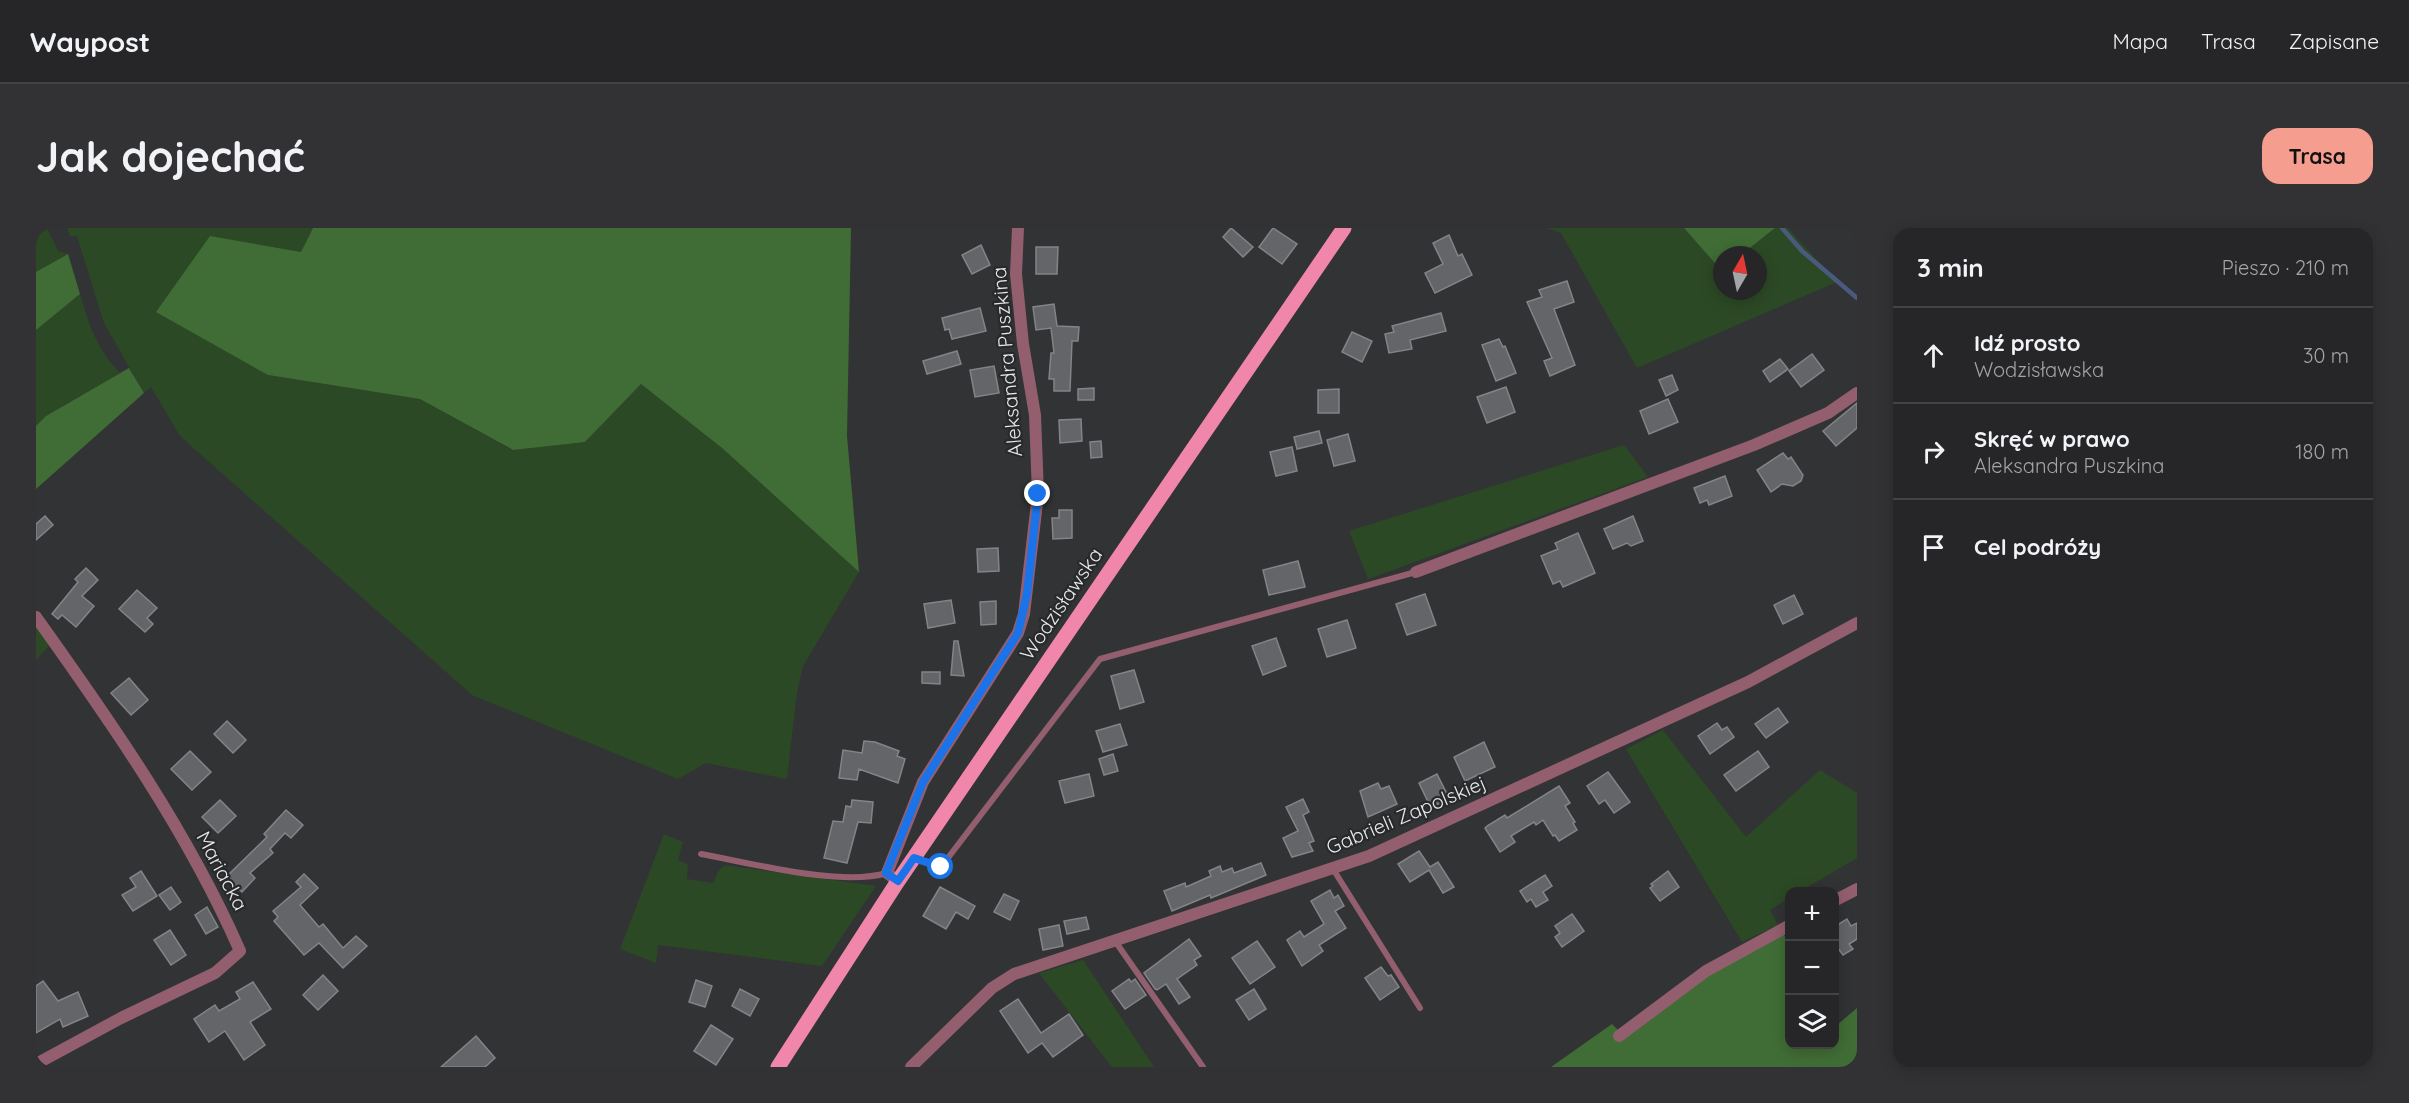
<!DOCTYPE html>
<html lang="pl">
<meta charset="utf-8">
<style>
:root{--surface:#262628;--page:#323234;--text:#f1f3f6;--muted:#a4a5a8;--line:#424345;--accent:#f59d8f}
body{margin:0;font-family:Quicksand,sans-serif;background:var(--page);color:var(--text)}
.controls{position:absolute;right:18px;bottom:18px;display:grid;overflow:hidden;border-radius:12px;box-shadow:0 3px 15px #0003}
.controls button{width:54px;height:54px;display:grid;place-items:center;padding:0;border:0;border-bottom:2px solid var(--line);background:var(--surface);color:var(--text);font:30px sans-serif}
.compass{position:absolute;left:1677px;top:18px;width:54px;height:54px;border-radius:50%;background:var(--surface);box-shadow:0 3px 15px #0003;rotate:9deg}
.stop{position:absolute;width:18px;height:18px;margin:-14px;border:4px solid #1a73e8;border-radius:50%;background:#fff}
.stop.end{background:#1a73e8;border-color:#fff;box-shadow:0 2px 6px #0008}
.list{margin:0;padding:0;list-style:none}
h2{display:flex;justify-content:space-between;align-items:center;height:78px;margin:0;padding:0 24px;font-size:26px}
h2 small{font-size:20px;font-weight:400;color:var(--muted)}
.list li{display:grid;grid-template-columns:39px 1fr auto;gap:18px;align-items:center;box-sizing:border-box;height:96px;padding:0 24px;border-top:2px solid var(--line)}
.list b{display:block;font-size:22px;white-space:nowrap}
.list p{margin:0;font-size:20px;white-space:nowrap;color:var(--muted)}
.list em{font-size:20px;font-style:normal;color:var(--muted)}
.icon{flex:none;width:33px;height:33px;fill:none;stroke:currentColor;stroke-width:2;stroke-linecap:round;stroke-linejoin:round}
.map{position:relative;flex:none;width:1821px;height:839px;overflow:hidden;border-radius:18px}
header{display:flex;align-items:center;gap:36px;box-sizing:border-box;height:84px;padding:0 30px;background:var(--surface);border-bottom:2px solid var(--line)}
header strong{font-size:28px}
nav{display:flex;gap:33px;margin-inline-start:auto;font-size:21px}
.intro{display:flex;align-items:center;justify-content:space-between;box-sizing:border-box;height:144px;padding:0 36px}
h1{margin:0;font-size:42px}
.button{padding:15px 27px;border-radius:18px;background:var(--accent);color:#111;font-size:21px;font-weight:700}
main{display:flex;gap:36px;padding:0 36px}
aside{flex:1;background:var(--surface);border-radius:18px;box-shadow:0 3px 15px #0003}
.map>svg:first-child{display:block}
.green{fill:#2c4925}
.forest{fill:#406d35}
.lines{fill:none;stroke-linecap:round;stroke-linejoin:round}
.stream{stroke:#4a5a7e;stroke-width:4.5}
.building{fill:#646568;stroke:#838487;stroke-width:1.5}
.service{stroke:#935f6f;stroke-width:6}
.minor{stroke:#935f6f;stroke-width:12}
.primary{stroke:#f087aa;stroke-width:15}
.route{stroke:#1a73e8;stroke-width:8}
.labels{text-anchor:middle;stroke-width:4.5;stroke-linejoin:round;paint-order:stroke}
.street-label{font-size:20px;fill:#e8e9ea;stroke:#28292b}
</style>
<header>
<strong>Waypost</strong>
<nav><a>Mapa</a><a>Trasa</a><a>Zapisane</a></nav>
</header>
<div class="intro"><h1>Jak dojechać</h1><a class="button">Trasa</a></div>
<main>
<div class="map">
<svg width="1821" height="839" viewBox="0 0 1821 839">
<rect width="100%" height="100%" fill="#323335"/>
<!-- green -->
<g class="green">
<polygon points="0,0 11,0 22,23 32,26 0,44"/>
<polygon points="31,0 277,0 265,24 174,8 232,147 384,171 476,222 549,214 605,156 686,220 823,344 767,438 761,464 751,551 670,535 642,551 436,467 144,208 115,159 108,165 68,95 41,8 34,8"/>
<polygon points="1511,0 1648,0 1686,42 1686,63 1722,63 1722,27 1705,27 1739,0 1752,0 1801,54 1601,140 1525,5"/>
<path d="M44 66C54 99 60 120 84 145L10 188 0 198V102Z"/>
<polygon points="1588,217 1612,249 1332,351 1313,303"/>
<polygon points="0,399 15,416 0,432"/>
<polygon points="1627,502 1710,609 1784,542 1821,565 1821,630 1765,663 1754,664 1753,670 1734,682 1742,697 1706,714 1590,521"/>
<polygon points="628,606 647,614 642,632 652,636 651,651 677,655 683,642 689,637 840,658 786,738 622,717 620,735 584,721"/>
<polygon points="1047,732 1118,839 1076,839 1003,745"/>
</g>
<!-- forest -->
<g class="forest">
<polygon points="277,0 815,0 811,208 823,344 686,220 605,156 549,214 477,222 384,171 232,147 120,84 174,8 265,24"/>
<polygon points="1648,0 1739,0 1705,27 1686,27 1685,42"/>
<polygon points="32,26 44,66 0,102 0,44"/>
<polygon points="93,140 108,165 0,261 0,198 10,188"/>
<polygon points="1747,705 1753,716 1754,816 1798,816 1799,793 1801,797 1821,780 1821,839 1515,839 1576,796 1589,809 1674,745"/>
</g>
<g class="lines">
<!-- stream -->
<polyline class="stream" points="1746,0 1766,23 1821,70"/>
</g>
<!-- building -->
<g class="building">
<polygon points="1195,0 1217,19 1207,29 1187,9"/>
<polygon points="1237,0 1261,16 1246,36 1223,19"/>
<polygon points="1413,7 1422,28 1426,26 1436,47 1399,65 1389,45 1407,36 1397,15"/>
<polygon points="945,17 954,37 936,46 926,27"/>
<polygon points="1000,19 1022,19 1021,46 1000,46"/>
<polygon points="1531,53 1538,74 1518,81 1539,137 1514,148 1508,133 1516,130 1491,74 1506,69 1503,62"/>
<polygon points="1018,76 1021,98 1043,99 1042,113 1036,113 1034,163 1018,163 1018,151 1013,151 1015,125 1018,125 1015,100 1000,102 997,79"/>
<polygon points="944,80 950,103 916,111 913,101 909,102 906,90"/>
<polygon points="1405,85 1410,103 1374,112 1376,121 1353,125 1349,106 1358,104 1356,98"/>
<polygon points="1316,104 1336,113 1326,134 1306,124"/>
<polygon points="1463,111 1467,119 1469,118 1480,145 1460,153 1446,117"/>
<polygon points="921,123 925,136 891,146 887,133"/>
<polygon points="1776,126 1788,142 1765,159 1753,143"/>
<polygon points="1744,131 1752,141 1734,154 1727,143"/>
<polygon points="958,138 963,165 939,169 934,142"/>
<polygon points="1636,147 1642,162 1630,168 1623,152"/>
<polygon points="1470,159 1479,184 1451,195 1441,169"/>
<polygon points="1058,160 1058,172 1042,172 1042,161"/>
<polygon points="1303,161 1303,185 1282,185 1282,162"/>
<polygon points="1632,171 1642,194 1613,206 1604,183"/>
<polygon points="1821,175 1821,200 1800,218 1787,203"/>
<polygon points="1045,191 1046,213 1024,215 1023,192"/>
<polygon points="1283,203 1286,215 1261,221 1258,209"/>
<polygon points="1312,206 1319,233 1298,238 1291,212"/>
<polygon points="1065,213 1066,229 1055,230 1054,214"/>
<polygon points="1256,219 1261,243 1240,248 1234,224"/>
<polygon points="1747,225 1752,231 1755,229 1767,247 1765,253 1757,258 1746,256 1735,264 1721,242"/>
<polygon points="1689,248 1696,268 1673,277 1671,272 1664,275 1658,260"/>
<polygon points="1023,282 1036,282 1036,310 1017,311 1016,290 1023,290"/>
<polygon points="9,288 17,297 0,312 0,296"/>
<polygon points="1597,288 1607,313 1595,318 1591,315 1577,321 1568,301"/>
<polygon points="1542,305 1559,345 1527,359 1524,353 1517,356 1505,328 1522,321 1519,315"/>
<polygon points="962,320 963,343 942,344 941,321"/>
<polygon points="1262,333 1269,359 1233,367 1227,342"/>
<polygon points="50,340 62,352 46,368 58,378 40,399 26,387 22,391 16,386 42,354 39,351"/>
<polygon points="101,362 121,380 111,390 117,396 109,404 83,381"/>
<polygon points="1389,366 1400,397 1371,407 1360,376"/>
<polygon points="1758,367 1767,386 1747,396 1738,377"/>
<polygon points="915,372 919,395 892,400 888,376"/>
<polygon points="960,373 960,396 945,397 944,374"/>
<polygon points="1311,392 1320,420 1291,429 1282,401"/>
<polygon points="1240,410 1250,438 1227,447 1216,418"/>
<polygon points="918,413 922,413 928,448 915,447"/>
<polygon points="1098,442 1108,474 1084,481 1075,448"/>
<polygon points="886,444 904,444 904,456 886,455"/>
<polygon points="93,450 112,472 95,487 75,465"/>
<polygon points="1742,480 1752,494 1730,510 1719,496"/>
<polygon points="191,493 210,512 197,525 178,506"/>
<polygon points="1681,495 1686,502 1691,499 1698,509 1674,526 1662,508"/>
<polygon points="1084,496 1091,517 1067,524 1060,503"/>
<polygon points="828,513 839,514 863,523 861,528 869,531 862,555 823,541 821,552 803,550 807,522 826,525"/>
<polygon points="1448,514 1459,539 1429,553 1418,529"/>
<polygon points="154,523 175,544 156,562 135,541"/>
<polygon points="1722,523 1733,539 1700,563 1688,547"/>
<polygon points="1077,526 1082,543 1068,547 1063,531"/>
<polygon points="1572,544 1594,574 1578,585 1569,572 1563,576 1551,558"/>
<polygon points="1053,546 1058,568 1029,575 1023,553"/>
<polygon points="1401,546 1413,570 1395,580 1383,555"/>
<polygon points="1342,555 1345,561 1353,558 1361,576 1332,589 1324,563"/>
<polygon points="1523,558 1534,575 1529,578 1539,594 1537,595 1541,602 1523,613 1519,607 1517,608 1507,592 1500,597 1498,594 1475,608 1479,614 1464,624 1449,600 1451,598 1469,587 1471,590"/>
<polygon points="1267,571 1273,584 1267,587 1278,613 1273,615 1277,623 1256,629 1247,610 1262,603 1250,579"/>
<polygon points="184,572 200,588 182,605 166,589"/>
<polygon points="816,572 837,574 835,595 822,594 811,635 788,630 797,593 807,594 810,578 815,579"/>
<polygon points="250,582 267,597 255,610 249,605 234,621 237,625 214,645 219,650 206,664 190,649 231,609 228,606"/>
<polygon points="1383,623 1394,639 1402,634 1418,659 1407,665 1393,642 1374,654 1362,636"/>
<polygon points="1225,635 1230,647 1175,670 1174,667 1136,683 1128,663 1149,655 1150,659 1175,648 1173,643 1184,638 1186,644 1196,640 1198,645"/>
<polygon points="105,643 121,668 97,683 86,667 100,659 94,650"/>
<polygon points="1632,643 1643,659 1624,673 1614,660 1617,658 1615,656"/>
<polygon points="268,646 282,660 264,677 283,699 287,696 307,720 320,708 331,718 307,740 283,715 268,727 238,693 242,689 237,683 265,659 260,654"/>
<polygon points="1509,647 1516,658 1507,664 1512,672 1500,679 1495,671 1491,674 1484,663"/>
<polygon points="135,659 145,674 134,682 123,667"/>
<polygon points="904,659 939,678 932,691 920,684 910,701 887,688"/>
<polygon points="1294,662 1298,670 1302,667 1308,678 1299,683 1310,700 1283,717 1287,723 1266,738 1251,712 1264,703 1268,709 1288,696 1275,673"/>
<polygon points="968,666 983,673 974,692 958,684"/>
<polygon points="171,679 182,699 170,706 159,687"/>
<polygon points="1536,686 1548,703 1526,719 1519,709 1524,705 1519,698"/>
<polygon points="1050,689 1053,701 1031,706 1028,693"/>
<polygon points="1811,691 1815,698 1821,695 1821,711 1813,716 1817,721 1807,727 1798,715 1798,699"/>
<polygon points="1023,697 1027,718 1007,722 1003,701"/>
<polygon points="134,702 150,727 135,737 118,712"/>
<polygon points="1153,711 1165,728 1158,732 1161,737 1141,751 1154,769 1143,776 1130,756 1121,762 1119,761 1108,745"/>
<polygon points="1221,713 1239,739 1214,756 1196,730"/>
<polygon points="1345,739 1352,748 1355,747 1363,759 1344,772 1329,750"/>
<polygon points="287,747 302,763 282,782 267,767"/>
<polygon points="1093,751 1095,754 1099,751 1110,767 1089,781 1076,763"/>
<polygon points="660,752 676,758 669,779 653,774"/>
<polygon points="7,753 22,773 42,764 52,788 27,799 24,791 0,805 0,758"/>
<polygon points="217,754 235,781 214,794 229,817 208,832 189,803 173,814 158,791 179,777 183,783 204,771 200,764"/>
<polygon points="704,761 723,771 714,788 696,778"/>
<polygon points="1218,761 1230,781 1213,792 1200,772"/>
<polygon points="982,771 1005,805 1033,786 1047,807 1017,829 1006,815 992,825 964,783"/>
<polygon points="675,797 697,811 680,837 658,823"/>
<polygon points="440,808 459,830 449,839 405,839"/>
</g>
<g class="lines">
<!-- service -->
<g class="service">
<path d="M665 626C715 635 804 659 851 645"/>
<polyline points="878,630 905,639 1064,431 1380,344"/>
<polyline points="1297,641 1384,780"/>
<polyline points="1079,713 1167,839"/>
</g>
<!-- minor -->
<g class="minor">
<polyline points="1380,344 1718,217 1792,185 1821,165"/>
<path d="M0 389C75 494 152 604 204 723L179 745 85 790 0 836"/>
<polyline points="862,653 851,645 887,554 982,405 988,386 1002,266 999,187 987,116 980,46 982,0"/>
<polyline points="1798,673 1821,661"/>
<polyline points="1583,808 1670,743 1754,697"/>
<polyline points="875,839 956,760 978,746 1333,628 1712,454 1821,395"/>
</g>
<!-- primary -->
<polyline class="primary" points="742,839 862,653 1308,0"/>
</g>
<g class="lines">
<!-- route -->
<polyline class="route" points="905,639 878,630 862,653 850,645 887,554 982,405 991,366 1002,266"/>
</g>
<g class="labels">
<!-- street labels -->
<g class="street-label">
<text transform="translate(971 134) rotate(-95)" y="7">Aleksandra Puszkina</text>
<text transform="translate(1025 376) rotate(-56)" y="7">Wodzisławska</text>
<text transform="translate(1370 587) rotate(-23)" y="7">Gabrieli Zapolskiej</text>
<text transform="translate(186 643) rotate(62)" y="7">Mariacka</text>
</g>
</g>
</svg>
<div class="controls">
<button>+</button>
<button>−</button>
<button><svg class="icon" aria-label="layers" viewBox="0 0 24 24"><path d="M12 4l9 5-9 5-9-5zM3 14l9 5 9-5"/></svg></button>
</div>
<svg class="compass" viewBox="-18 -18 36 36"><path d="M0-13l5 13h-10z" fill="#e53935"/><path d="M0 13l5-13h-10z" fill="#a4a5a8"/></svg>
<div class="stop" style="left:905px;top:639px"></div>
<div class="stop end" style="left:1002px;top:266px"></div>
</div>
<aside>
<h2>3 min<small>Pieszo · 210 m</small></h2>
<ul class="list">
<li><svg class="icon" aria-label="ahead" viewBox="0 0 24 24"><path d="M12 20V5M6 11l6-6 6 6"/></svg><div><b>Idź prosto</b><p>Wodzisławska</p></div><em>30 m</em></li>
<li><svg class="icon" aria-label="right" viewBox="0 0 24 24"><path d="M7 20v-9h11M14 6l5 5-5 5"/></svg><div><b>Skręć w prawo</b><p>Aleksandra Puszkina</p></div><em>180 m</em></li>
<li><svg class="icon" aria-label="arrive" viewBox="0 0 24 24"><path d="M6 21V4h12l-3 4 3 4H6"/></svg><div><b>Cel podróży</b></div></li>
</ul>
</aside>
</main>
